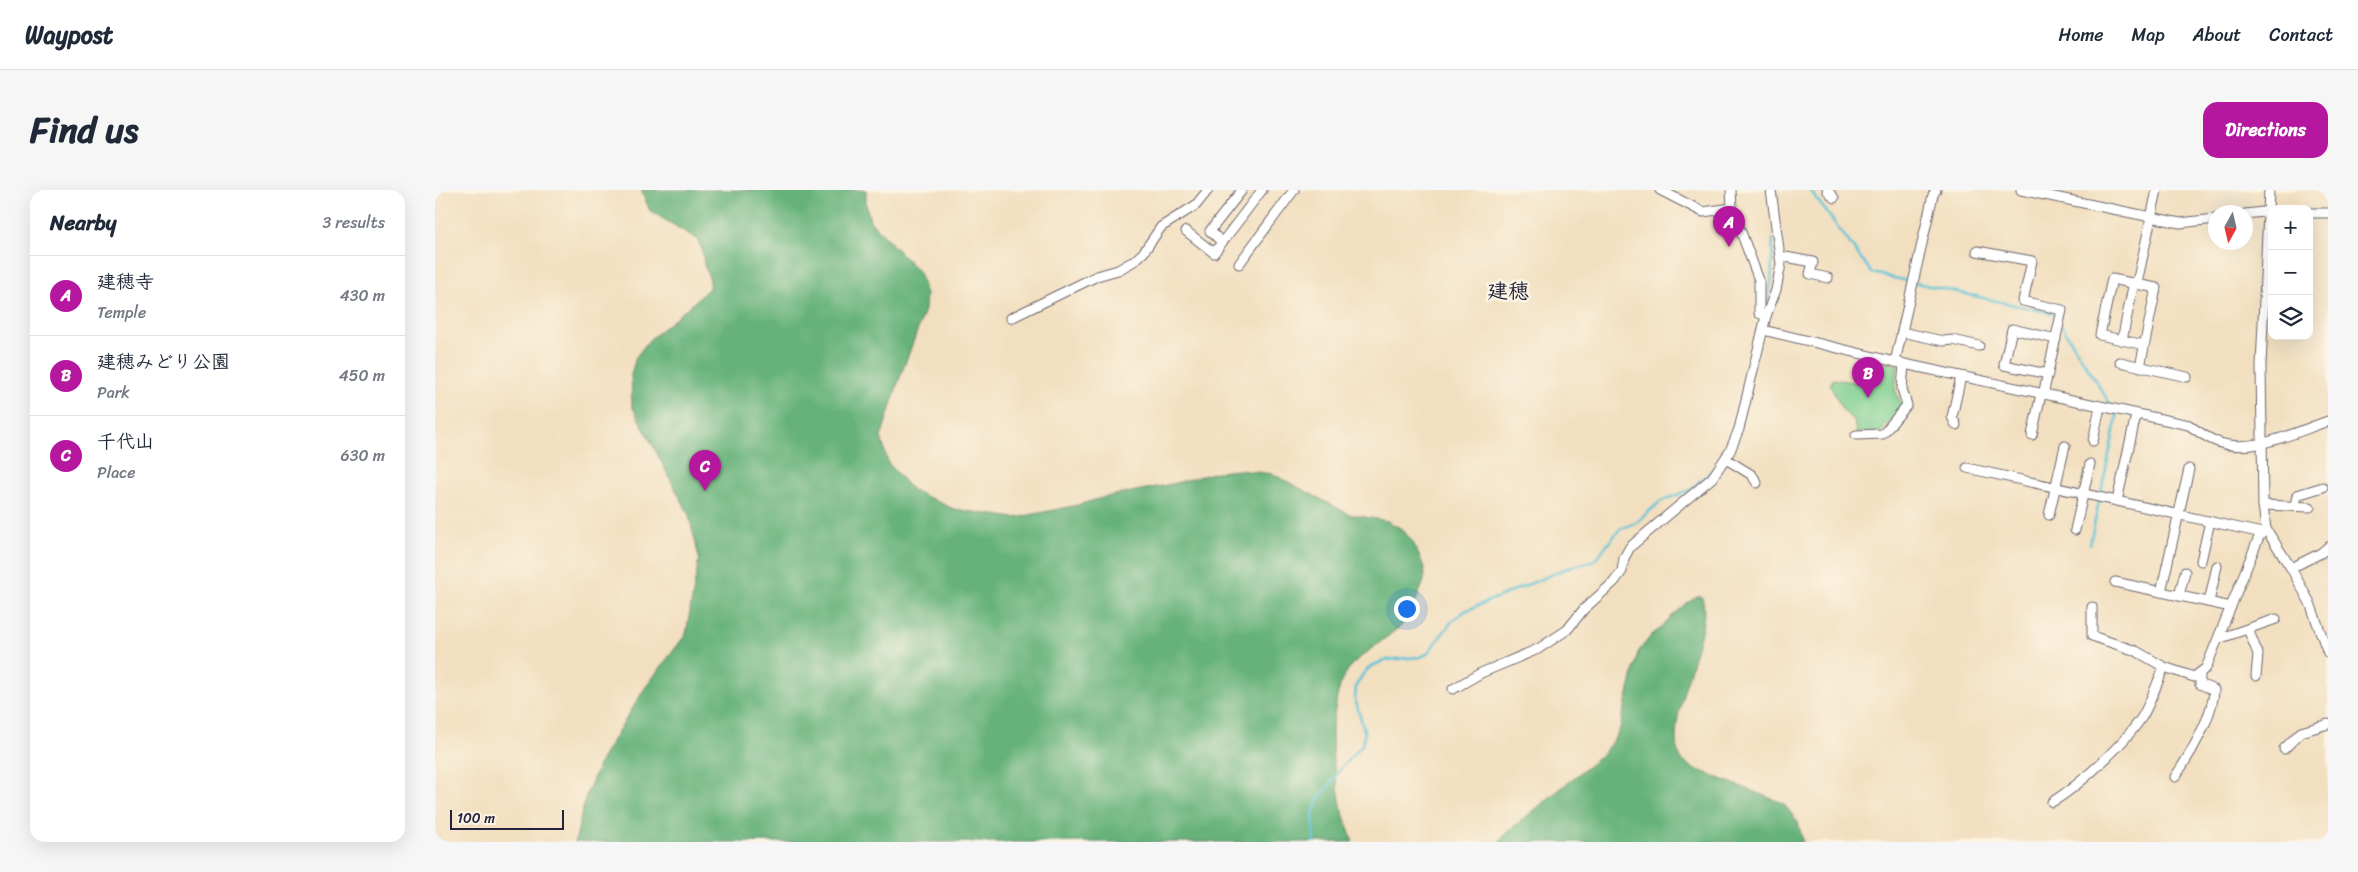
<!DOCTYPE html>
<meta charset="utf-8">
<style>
:root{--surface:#fff;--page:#f6f6f7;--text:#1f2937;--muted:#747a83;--line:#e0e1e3;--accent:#b5179e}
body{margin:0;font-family:Sriracha,"Klee One",sans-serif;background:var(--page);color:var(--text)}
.controls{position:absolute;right:15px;top:15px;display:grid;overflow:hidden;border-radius:10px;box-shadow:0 5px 20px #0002}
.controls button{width:45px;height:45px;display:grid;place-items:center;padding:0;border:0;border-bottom:1px solid var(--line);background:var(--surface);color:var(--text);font:25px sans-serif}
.compass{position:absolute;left:1773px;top:15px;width:45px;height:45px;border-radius:50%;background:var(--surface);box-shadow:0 5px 20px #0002;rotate:188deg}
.scale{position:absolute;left:15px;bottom:12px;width:114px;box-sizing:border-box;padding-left:5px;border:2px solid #22223b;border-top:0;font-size:14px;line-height:18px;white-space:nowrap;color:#22223b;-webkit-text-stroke:4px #fcf5e5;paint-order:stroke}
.you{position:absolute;left:971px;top:418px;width:18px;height:18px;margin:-12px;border:4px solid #fff;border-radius:50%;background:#1a73e8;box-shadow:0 0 0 8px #1a73e833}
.badge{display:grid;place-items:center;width:32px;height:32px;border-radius:50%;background:var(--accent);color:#fff;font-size:16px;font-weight:700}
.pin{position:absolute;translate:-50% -41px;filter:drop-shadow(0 1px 2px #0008)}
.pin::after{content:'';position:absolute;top:26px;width:18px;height:15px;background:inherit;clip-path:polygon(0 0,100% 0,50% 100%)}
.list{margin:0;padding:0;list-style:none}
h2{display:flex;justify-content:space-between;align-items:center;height:65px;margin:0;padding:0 20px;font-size:21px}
h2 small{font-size:16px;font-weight:400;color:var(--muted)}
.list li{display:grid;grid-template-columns:32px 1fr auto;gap:15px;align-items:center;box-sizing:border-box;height:80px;padding:0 20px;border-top:1px solid var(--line)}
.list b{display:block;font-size:19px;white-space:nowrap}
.list p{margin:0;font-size:16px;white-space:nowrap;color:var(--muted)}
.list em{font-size:16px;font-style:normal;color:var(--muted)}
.icon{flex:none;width:28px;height:28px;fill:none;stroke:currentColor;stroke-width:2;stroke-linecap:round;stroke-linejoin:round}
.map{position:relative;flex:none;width:1893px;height:652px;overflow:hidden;border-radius:15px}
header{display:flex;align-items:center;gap:30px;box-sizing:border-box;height:70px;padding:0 25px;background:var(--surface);border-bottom:1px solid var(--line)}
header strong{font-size:24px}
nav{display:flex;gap:28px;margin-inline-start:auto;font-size:18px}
.intro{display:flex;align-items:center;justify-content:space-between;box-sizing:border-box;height:120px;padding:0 30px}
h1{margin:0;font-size:35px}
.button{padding:12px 22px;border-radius:15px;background:var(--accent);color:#fff;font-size:18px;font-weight:700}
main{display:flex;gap:30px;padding:0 30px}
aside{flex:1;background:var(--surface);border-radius:15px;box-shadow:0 5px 20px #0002}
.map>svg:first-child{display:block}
.green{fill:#7ecf90;stroke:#507866}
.forest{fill:#66b27a;stroke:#446a5a}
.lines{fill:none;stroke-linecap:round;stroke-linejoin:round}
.stream{stroke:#5ac3d7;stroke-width:2.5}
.minor-casing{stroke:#6b646a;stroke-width:11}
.minor{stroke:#fff;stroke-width:9}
.labels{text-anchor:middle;stroke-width:5;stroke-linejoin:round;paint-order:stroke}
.quarter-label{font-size:21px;font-weight:bold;fill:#22223b;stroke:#fcf5e5}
</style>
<header>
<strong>Waypost</strong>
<nav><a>Home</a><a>Map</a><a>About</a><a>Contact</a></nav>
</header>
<div class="intro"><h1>Find us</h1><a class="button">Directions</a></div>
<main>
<aside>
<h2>Nearby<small>3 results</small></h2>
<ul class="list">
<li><span class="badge">A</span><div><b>建穂寺</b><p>Temple</p></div><em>430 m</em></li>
<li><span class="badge">B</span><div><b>建穂みどり公園</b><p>Park</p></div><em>450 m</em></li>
<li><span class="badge">C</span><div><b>千代山</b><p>Place</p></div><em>630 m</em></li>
</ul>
</aside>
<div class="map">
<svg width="1893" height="652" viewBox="0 0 1893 652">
<rect width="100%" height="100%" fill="#fcf5e5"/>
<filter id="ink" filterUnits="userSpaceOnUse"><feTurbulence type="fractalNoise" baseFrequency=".02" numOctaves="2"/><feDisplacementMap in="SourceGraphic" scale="10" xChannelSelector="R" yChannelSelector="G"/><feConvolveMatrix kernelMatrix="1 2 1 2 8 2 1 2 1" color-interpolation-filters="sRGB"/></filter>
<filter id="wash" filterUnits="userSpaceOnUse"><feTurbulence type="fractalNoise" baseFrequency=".0096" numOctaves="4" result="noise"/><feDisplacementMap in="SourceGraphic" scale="20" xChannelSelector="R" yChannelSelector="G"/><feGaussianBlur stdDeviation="1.12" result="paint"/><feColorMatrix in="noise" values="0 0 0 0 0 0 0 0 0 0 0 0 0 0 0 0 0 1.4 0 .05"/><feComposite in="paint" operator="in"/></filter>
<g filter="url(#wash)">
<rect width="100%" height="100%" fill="#f2dfc0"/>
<!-- green -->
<polygon class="green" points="1429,168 1463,175 1460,199 1467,217 1446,242 1421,243 1419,230 1408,221 1395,195 1398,189 1424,193"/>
<!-- forest -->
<g class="forest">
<polygon points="206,0 431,0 431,14 435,31 484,82 491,104 490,120 464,190 446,247 453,273 477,300 519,319 580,328 643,315 670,307 737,294 781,282 804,280 838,284 914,324 952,331 967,339 978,352 989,377 989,391 975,426 966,436 917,474 907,489 902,507 897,538 898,571 907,620 918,652 140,652 151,605 167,568 210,498 251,444 264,368 254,325 197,216 196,184 201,167 214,150 256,115 274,98 275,90 269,75 267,59 262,49 215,21"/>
<path d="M1266 406C1283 433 1224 532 1246 569 1249 572 1255 576 1258 578L1348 613 1363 632 1368 652H1064L1071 643 1168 564 1184 542 1203 462 1215 447 1248 416 1261 407Z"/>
</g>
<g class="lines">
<!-- stream -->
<g class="stream">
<polyline points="1375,0 1437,83 1620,124 1623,129"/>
<polyline points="1330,118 1336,96 1338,49"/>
<polyline points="1627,136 1675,214"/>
<polyline points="1288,264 1294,254 1322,147"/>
<polyline points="1655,354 1682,227 1679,221"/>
<polyline points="879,652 878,624 882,612 906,578 927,555 930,543 920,509 921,496 928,484 935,477 950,470 985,467 992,464 1018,430 1030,421 1137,376 1158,372 1185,339 1201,333 1226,311 1255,300 1279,279"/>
</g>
</g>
</g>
<g filter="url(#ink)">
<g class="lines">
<defs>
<g id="minor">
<polyline points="1225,0 1268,22 1297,18 1324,90 1324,123 1331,126"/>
<polyline points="1296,0 1297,18"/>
<polyline points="1392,0 1399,8"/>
<polyline points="1586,0 1745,33 1780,29"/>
<polyline points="1834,0 1826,176 1828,315 1831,339 1856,378 1875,413 1893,463"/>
<polyline points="1874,23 1893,23"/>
<polyline points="1810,24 1837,21"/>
<polyline points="751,41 779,63 827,0"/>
<polyline points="787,52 775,41 807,0"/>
<polyline points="1542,61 1597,71 1588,111 1627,120 1608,205"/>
<polyline points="1345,66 1378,72 1375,84 1393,88"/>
<polyline points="804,74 859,0"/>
<polyline points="1702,93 1722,0"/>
<polyline points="576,128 662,86 683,80 699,71 708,63 726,37 761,15 773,0"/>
<path d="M1328 140 1460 172 1754 235C1762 241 1771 247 1780 251 1815 266 1860 242 1893 231"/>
<polyline points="1467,142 1508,151 1518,150 1544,156"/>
<polyline points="1687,150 1699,92"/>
<polyline points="1460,172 1498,5 1501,0"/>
<polyline points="1685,172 1752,187"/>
<polyline points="1705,177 1721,98 1677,89 1665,145 1709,155"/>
<polyline points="1613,184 1569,175 1577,139 1621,149"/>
<polyline points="1521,235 1517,227 1526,187"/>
<polyline points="1421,245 1448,244 1472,215 1467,199 1469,174"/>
<polyline points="1597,245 1606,204"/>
<polyline points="1658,251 1665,217"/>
<polyline points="1291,269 1317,285 1322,293"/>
<polyline points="1532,278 1827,343"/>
<polyline points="1682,311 1701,225"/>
<polyline points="1828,315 1875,317"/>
<polyline points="1860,316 1862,305 1888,297"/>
<polyline points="1614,325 1630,256"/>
<polyline points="1640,340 1655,274"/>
<polyline points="1766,371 1775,331"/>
<polyline points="1856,378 1886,363 1893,357"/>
<polyline points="1680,392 1796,417"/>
<polyline points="1726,402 1754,279"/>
<polyline points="1744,406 1750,382"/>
<polyline points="1774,412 1782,376"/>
<polyline points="1657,417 1657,446 1701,461 1729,477"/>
<polyline points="1813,439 1823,464 1821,486"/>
<polyline points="1783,449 1841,429"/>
<polyline points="1018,499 1046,483 1103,459 1132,440 1149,419 1179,392 1187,381 1189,368 1195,357 1277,288 1295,261 1304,239 1331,126 1341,100 1346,74 1336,0"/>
<polyline points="1849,559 1866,542 1893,534"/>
<path d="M1740 587C1755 565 1778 526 1779 500L1765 494V484"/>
<path d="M1617 612C1644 596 1689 554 1707 527 1716 512 1722 493 1729 477L1759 487 1771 478 1824 347 1831 339"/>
</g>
</defs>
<!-- minor casing -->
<use href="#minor" class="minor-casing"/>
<!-- minor -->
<use href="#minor" class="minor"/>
</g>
</g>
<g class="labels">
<!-- quarter labels -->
<g class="quarter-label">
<text x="1073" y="108">建穂</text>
</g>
</g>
</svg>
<div class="controls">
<button>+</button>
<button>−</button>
<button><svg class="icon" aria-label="layers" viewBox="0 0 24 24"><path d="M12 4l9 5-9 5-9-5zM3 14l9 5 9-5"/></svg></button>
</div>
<svg class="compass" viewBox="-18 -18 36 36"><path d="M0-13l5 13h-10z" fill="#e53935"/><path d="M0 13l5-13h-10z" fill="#747a83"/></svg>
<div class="scale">100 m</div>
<div class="you"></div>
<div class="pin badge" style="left:1294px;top:57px">A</div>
<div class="pin badge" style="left:1433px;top:208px">B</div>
<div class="pin badge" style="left:270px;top:301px">C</div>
</div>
</main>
